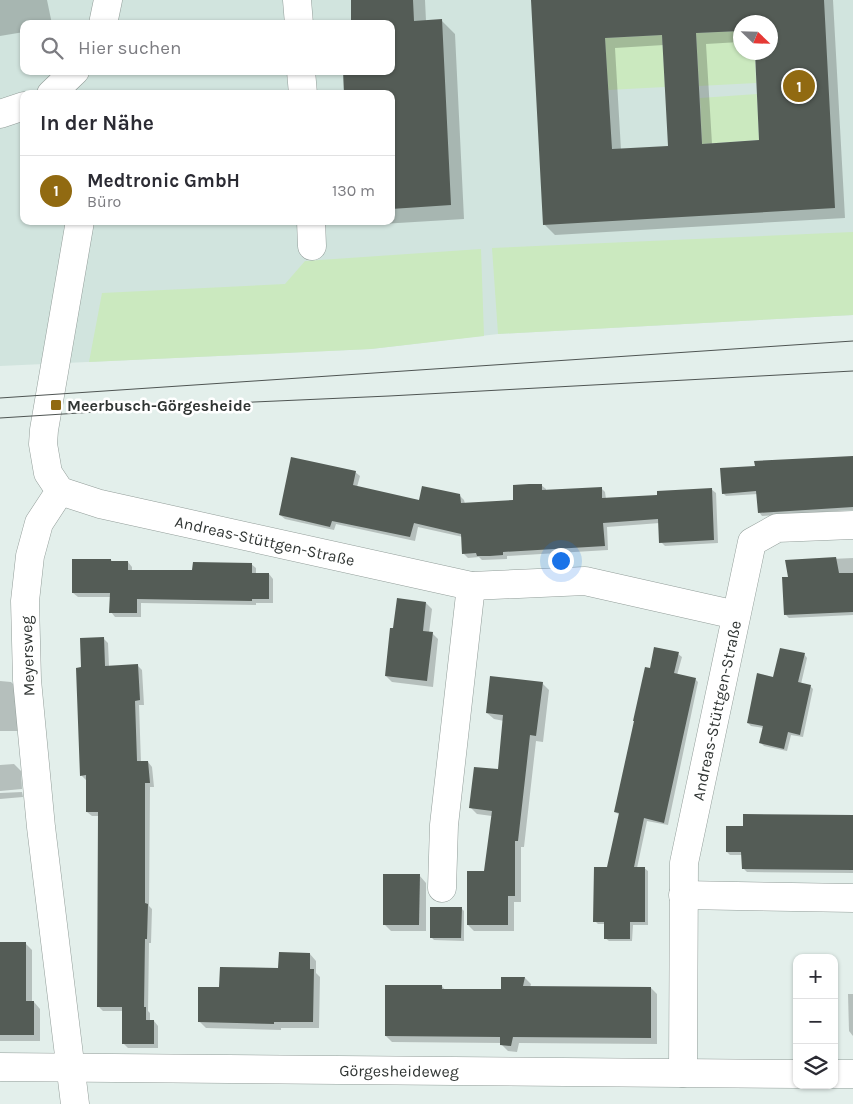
<!DOCTYPE html>
<html lang="de">
<meta charset="utf-8">
<style>
:root{--surface:#fff;--page:#f2f2f3;--text:#2b2b33;--muted:#7c7c81;--line:#e1e1e2;--accent:#916a11}
body{margin:0;font-family:Karla,sans-serif;background:var(--page);color:var(--text)}
.controls{position:absolute;right:15px;bottom:15px;display:grid;overflow:hidden;border-radius:10px;box-shadow:0 1px 4px #0004}
.controls button{width:45px;height:45px;display:grid;place-items:center;padding:0;border:0;border-bottom:1px solid var(--line);background:var(--surface);color:var(--text);font:25px sans-serif}
.compass{position:absolute;left:733px;top:15px;width:45px;height:45px;border-radius:50%;background:var(--surface);box-shadow:0 1px 4px #0004;rotate:113deg}
.you{position:absolute;left:560px;top:560px;width:18px;height:18px;margin:-12px;border:4px solid #fff;border-radius:50%;background:#1a73e8;box-shadow:0 0 0 8px #1a73e833}
.badge{display:grid;place-items:center;width:32px;height:32px;border-radius:50%;background:var(--accent);color:#fff;font-size:16px;font-weight:700}
.pin{position:absolute;translate:-50% -50%;border:2px solid #fff;box-shadow:0 1px 5px #0006}
.list{margin:0;padding:0;list-style:none}
h2{display:flex;justify-content:space-between;align-items:center;height:65px;margin:0;padding:0 20px;font-size:21px}
h2 small{font-size:16px;font-weight:400;color:var(--muted)}
.list li{display:grid;grid-template-columns:32px 1fr auto;gap:15px;align-items:center;box-sizing:border-box;height:70px;padding:0 20px;border-top:1px solid var(--line)}
.list b{display:block;font-size:19px;white-space:nowrap}
.list p{margin:0;font-size:16px;white-space:nowrap;color:var(--muted)}
.list em{font-size:16px;font-style:normal;color:var(--muted)}
.icon{flex:none;width:28px;height:28px;fill:none;stroke:currentColor;stroke-width:2;stroke-linecap:round;stroke-linejoin:round}
.map{position:relative;flex:none;width:853px;height:1104px;overflow:hidden}
.search{position:absolute;background:var(--surface);box-shadow:0 1px 4px #0004;left:20px;top:20px;width:375px;height:55px;display:flex;align-items:center;gap:12px;box-sizing:border-box;padding:0 18px;border-radius:10px;color:var(--muted);font-size:19px}
.panel{position:absolute;background:var(--surface);box-shadow:0 1px 4px #0004;left:20px;top:90px;width:375px;height:135px;border-radius:10px}
.map>svg:first-child{display:block}
.built{fill:#d1e4de;fill-rule:evenodd}
.green{fill:#cbe9bf}
.shadow{fill:#0003;fill-rule:evenodd}
.building{fill:#545c56;fill-rule:evenodd}
.lines{fill:none;stroke-linecap:round;stroke-linejoin:round}
.minor-casing{stroke:#929d99;stroke-width:29}
.minor{stroke:#fff;stroke-width:28}
.tram{stroke:#4f5553;stroke-width:1}
.poi-dot{fill:#916a11;stroke:#fff;stroke-width:2}
.labels{text-anchor:middle;stroke-width:5;stroke-linejoin:round;paint-order:stroke}
.poi-label{font-size:16px;font-weight:bold;fill:#303533;stroke:#fff;text-anchor:start}
.street-label{font-size:16px;fill:#303533;stroke:#fff}
</style>
<div class="map">
<svg width="853" height="1104" viewBox="0 0 853 1104">
<rect width="100%" height="100%" fill="#e3efeb"/>
<!-- built -->
<path class="built" d="M0 0H853V315L498 334 371 349 0 366ZM740 22H770V52H740ZM24 24H391V71H24ZM24 94H391V221H24Z"/>
<!-- green -->
<g class="green">
<polygon points="740,31 740,52 755,53 756,83 699,86 696,33"/>
<polygon points="662,35 665,87 608,90 605,38"/>
<polygon points="757,94 759,140 702,144 700,98"/>
<polygon points="853,232 853,315 498,334 492,248"/>
<polygon points="481,249 484,336 371,349 89,362 102,293 285,284 305,261"/>
</g>
<!-- shadow -->
<g class="shadow">
<polygon points="0,0 47,0 52,24 24,24 24,32 0,36"/>
<polygon points="352,0 425,0 426,21 441,20 455,34 464,219 365,225 361,221 391,221 391,24"/>
<path d="M532 0H833L845 218 555 235 544 224ZM740 22H770V52L761 141 712 144 706 44 740 42ZM664 45 670 147 621 150 615 48Z"/>
<polygon points="853,457 853,510 762,516 759,512 758,494 726,496 723,493"/>
<polygon points="355,472 360,476 357,487 420,501 460,496 464,500 465,504 515,501 541,485 546,489 546,491 601,488 605,492 606,499 658,496 711,489 716,493 718,543 665,546 661,542 660,523 607,527 608,550 507,556 507,559 482,560 479,557 468,558 463,553 463,537 418,527 415,541 336,524 334,530 285,519 280,515"/>
<polygon points="853,558 853,615 789,618 786,615 789,578 787,561"/>
<polygon points="111,560 113,562 128,562 132,567 132,571 194,571 251,564 256,568 256,574 269,574 273,579 273,603 256,603 256,605 141,603 141,617 115,617 111,612 111,597 78,597 73,593"/>
<polygon points="426,603 432,609 429,633 432,633 438,639 433,687 392,682 386,676 394,629"/>
<polygon points="103,638 108,643 109,667 138,666 142,670 144,705 139,705 141,763 148,762 152,767 154,787 150,787 149,906 152,909 151,943 149,943 148,1011 150,1013 150,1021 154,1021 158,1026 158,1048 128,1048 123,1043 123,1011 103,1011 98,1006 100,816 92,816 87,812 88,780 86,780 81,775 83,668"/>
<polygon points="678,654 682,657 677,675 695,679 698,682 668,825 647,821 637,868 644,868 648,871 648,925 633,925 632,941 609,941 605,938 605,924 598,924 595,921 608,868 620,815 615,812 650,669"/>
<polygon points="804,654 807,658 801,684 810,686 813,689 803,737 791,735 787,751 764,746 761,743 764,728 751,726 748,723 774,678"/>
<polygon points="0,681 11,682 21,692 21,731 0,731"/>
<polygon points="542,683 549,690 543,742 536,741 524,847 521,847 521,902 514,902 514,931 474,931 468,925 485,872 492,816 477,814 471,808 499,771 504,721 494,719 487,713"/>
<polygon points="14,764 21,771 22,789 0,791 0,765"/>
<polygon points="22,792 23,797 0,799 0,793"/>
<polygon points="853,816 853,873 747,872 743,868 742,855 730,855 727,852"/>
<polygon points="419,875 426,883 426,931 391,931 384,924"/>
<polygon points="461,908 464,911 464,941 434,940 431,937"/>
<polygon points="0,943 25,943 32,950 32,1002 34,1002 40,1009 40,1041 0,1041"/>
<polygon points="310,954 316,961 316,973 320,977 319,1028 281,1028 281,1030 206,1028 199,1021 220,989 280,970"/>
<polygon points="502,978 525,978 531,984 530,988 651,988 657,994 657,1044 519,1043 517,1052 508,1051 502,1045 502,1043 392,1042 386,1036 442,986 445,990 502,990"/>
<polygon points="848,994 853,994 853,1036 849,1031"/>
</g>
<!-- building -->
<g class="building">
<polygon points="351,0 413,0 414,21 442,19 451,205 391,209 391,94 344,94 343,71 391,71 391,24 351,24"/>
<path d="M531 0H824L835 208 543 225ZM740 22H770V52H755L759 140 702 144 696 33 740 31ZM662 35 668 146 612 149 605 38Z"/>
<polygon points="853,456 853,507 758,513 756,491 722,494 720,468 755,466 754,461"/>
<polygon points="291,457 356,471 353,485 419,500 422,486 460,494 461,503 513,500 513,485 529,484 542,484 542,490 602,487 602,498 657,495 657,491 712,488 714,540 659,543 658,519 603,523 605,546 503,552 503,555 490,556 477,556 476,553 462,554 461,534 414,523 410,537 332,521 330,527 279,515"/>
<polygon points="836,557 839,573 853,573 853,612 784,615 782,577 788,577 785,560"/>
<polygon points="72,559 111,559 111,561 128,561 128,570 192,570 193,562 252,563 252,573 269,573 269,599 252,599 252,601 137,599 137,613 109,613 110,593 72,593"/>
<polygon points="397,598 426,602 423,631 433,632 427,681 385,676 390,628 393,628"/>
<polygon points="104,637 105,666 138,664 140,700 135,701 137,761 148,761 150,783 145,783 145,903 148,904 147,939 145,939 144,1007 146,1007 146,1020 154,1020 154,1044 122,1044 122,1007 97,1007 98,812 86,812 86,775 80,776 76,668 81,667 80,638"/>
<polygon points="654,647 679,652 674,673 696,678 664,823 644,818 634,867 645,867 645,922 630,922 630,939 604,939 604,922 593,922 594,867 607,867 619,813 614,812 634,721 633,721 645,667 650,668"/>
<polygon points="780,648 805,653 798,682 811,685 800,735 788,732 784,749 759,743 763,726 747,723 757,673 773,677"/>
<polygon points="490,676 543,682 536,736 530,735 518,841 515,841 515,896 508,896 508,925 467,925 467,871 484,871 492,811 469,808 474,767 498,769 503,715 486,713"/>
<polygon points="743,814 853,815 853,870 742,869 741,852 726,852 726,826 743,826"/>
<polygon points="383,874 420,874 419,925 383,925"/>
<polygon points="430,907 462,907 461,938 430,938"/>
<polygon points="0,942 26,942 26,1001 34,1001 34,1035 0,1035"/>
<polygon points="279,952 310,953 310,969 314,969 313,1022 274,1022 274,1024 198,1022 198,987 219,987 220,967 278,968"/>
<polygon points="501,977 525,977 523,986 651,987 651,1038 513,1037 511,1046 500,1045 500,1037 385,1036 385,985 442,985 442,989 501,989"/>
</g>
<g class="lines">
<defs>
<g id="minor">
<polyline points="297,0 299,24"/>
<polyline points="103,24 108,0"/>
<polyline points="301,71 303,94"/>
<polyline points="51,94 75,71"/>
<polyline points="0,114 24,106"/>
<polyline points="311,221 312,246"/>
<path id="s1" d="M60 491 100 504 471 586 585 581 736 615"/>
<polyline points="442,888 444,825 471,586"/>
<polyline points="683,895 853,898"/>
<path id="s2" d="M0 1067 797 1074"/>
<path id="s3" d="M683 1073 684 863 752 542 777 528 853 525"/>
<polyline points="834,1074 853,1074"/>
<polyline points="75,1104 41,827 27,680 25,601 30,556 39,523 60,491 48,473 43,444 44,430 80,221"/>
</g>
</defs>
<!-- minor casing -->
<use href="#minor" class="minor-casing"/>
<!-- minor -->
<use href="#minor" class="minor"/>
<!-- tram -->
<g class="tram">
<polyline points="0,398 853,341"/>
<polyline points="0,418 254,402 389,396 853,371"/>
</g>
</g>
<!-- markers -->
<rect class="poi-dot" x="50" y="399" width="12" height="12" rx="2.5"/>
<g class="labels">
<!-- poi labels -->
<g class="poi-label">
<text x="67" y="411">Meerbusch-Görgesheide</text>
</g>
<!-- street labels -->
<g class="street-label">
<text dy="6" stroke="none"><textPath href="#s1" startOffset="211">Andreas-Stüttgen-Straße</textPath></text>
<text transform="translate(27 656) rotate(-92)" y="6">Meyersweg</text>
<text dy="6" stroke="none"><textPath href="#s3" startOffset="366">Andreas-Stüttgen-Straße</textPath></text>
<text dy="6" stroke="none"><textPath href="#s2" startOffset="399">Görgesheideweg</textPath></text>
</g>
</g>
</svg>
<div class="controls">
<button>+</button>
<button>−</button>
<button><svg class="icon" aria-label="layers" viewBox="0 0 24 24"><path d="M12 4l9 5-9 5-9-5zM3 14l9 5 9-5"/></svg></button>
</div>
<svg class="compass" viewBox="-18 -18 36 36"><path d="M0-13l5 13h-10z" fill="#e53935"/><path d="M0 13l5-13h-10z" fill="#7c7c81"/></svg>
<div class="you"></div>
<div class="pin badge" style="left:799px;top:86px">1</div>
<div class="search"><svg class="icon" aria-label="search" viewBox="0 0 24 24"><circle cx="10" cy="10" r="6"/><path d="M15 15l6 6"/></svg>Hier suchen</div>
<section class="panel">
<h2>In der Nähe<small></small></h2>
<ul class="list">
<li><span class="badge">1</span><div><b>Medtronic GmbH</b><p>Büro</p></div><em>130 m</em></li>
</ul>
</section>
</div>
